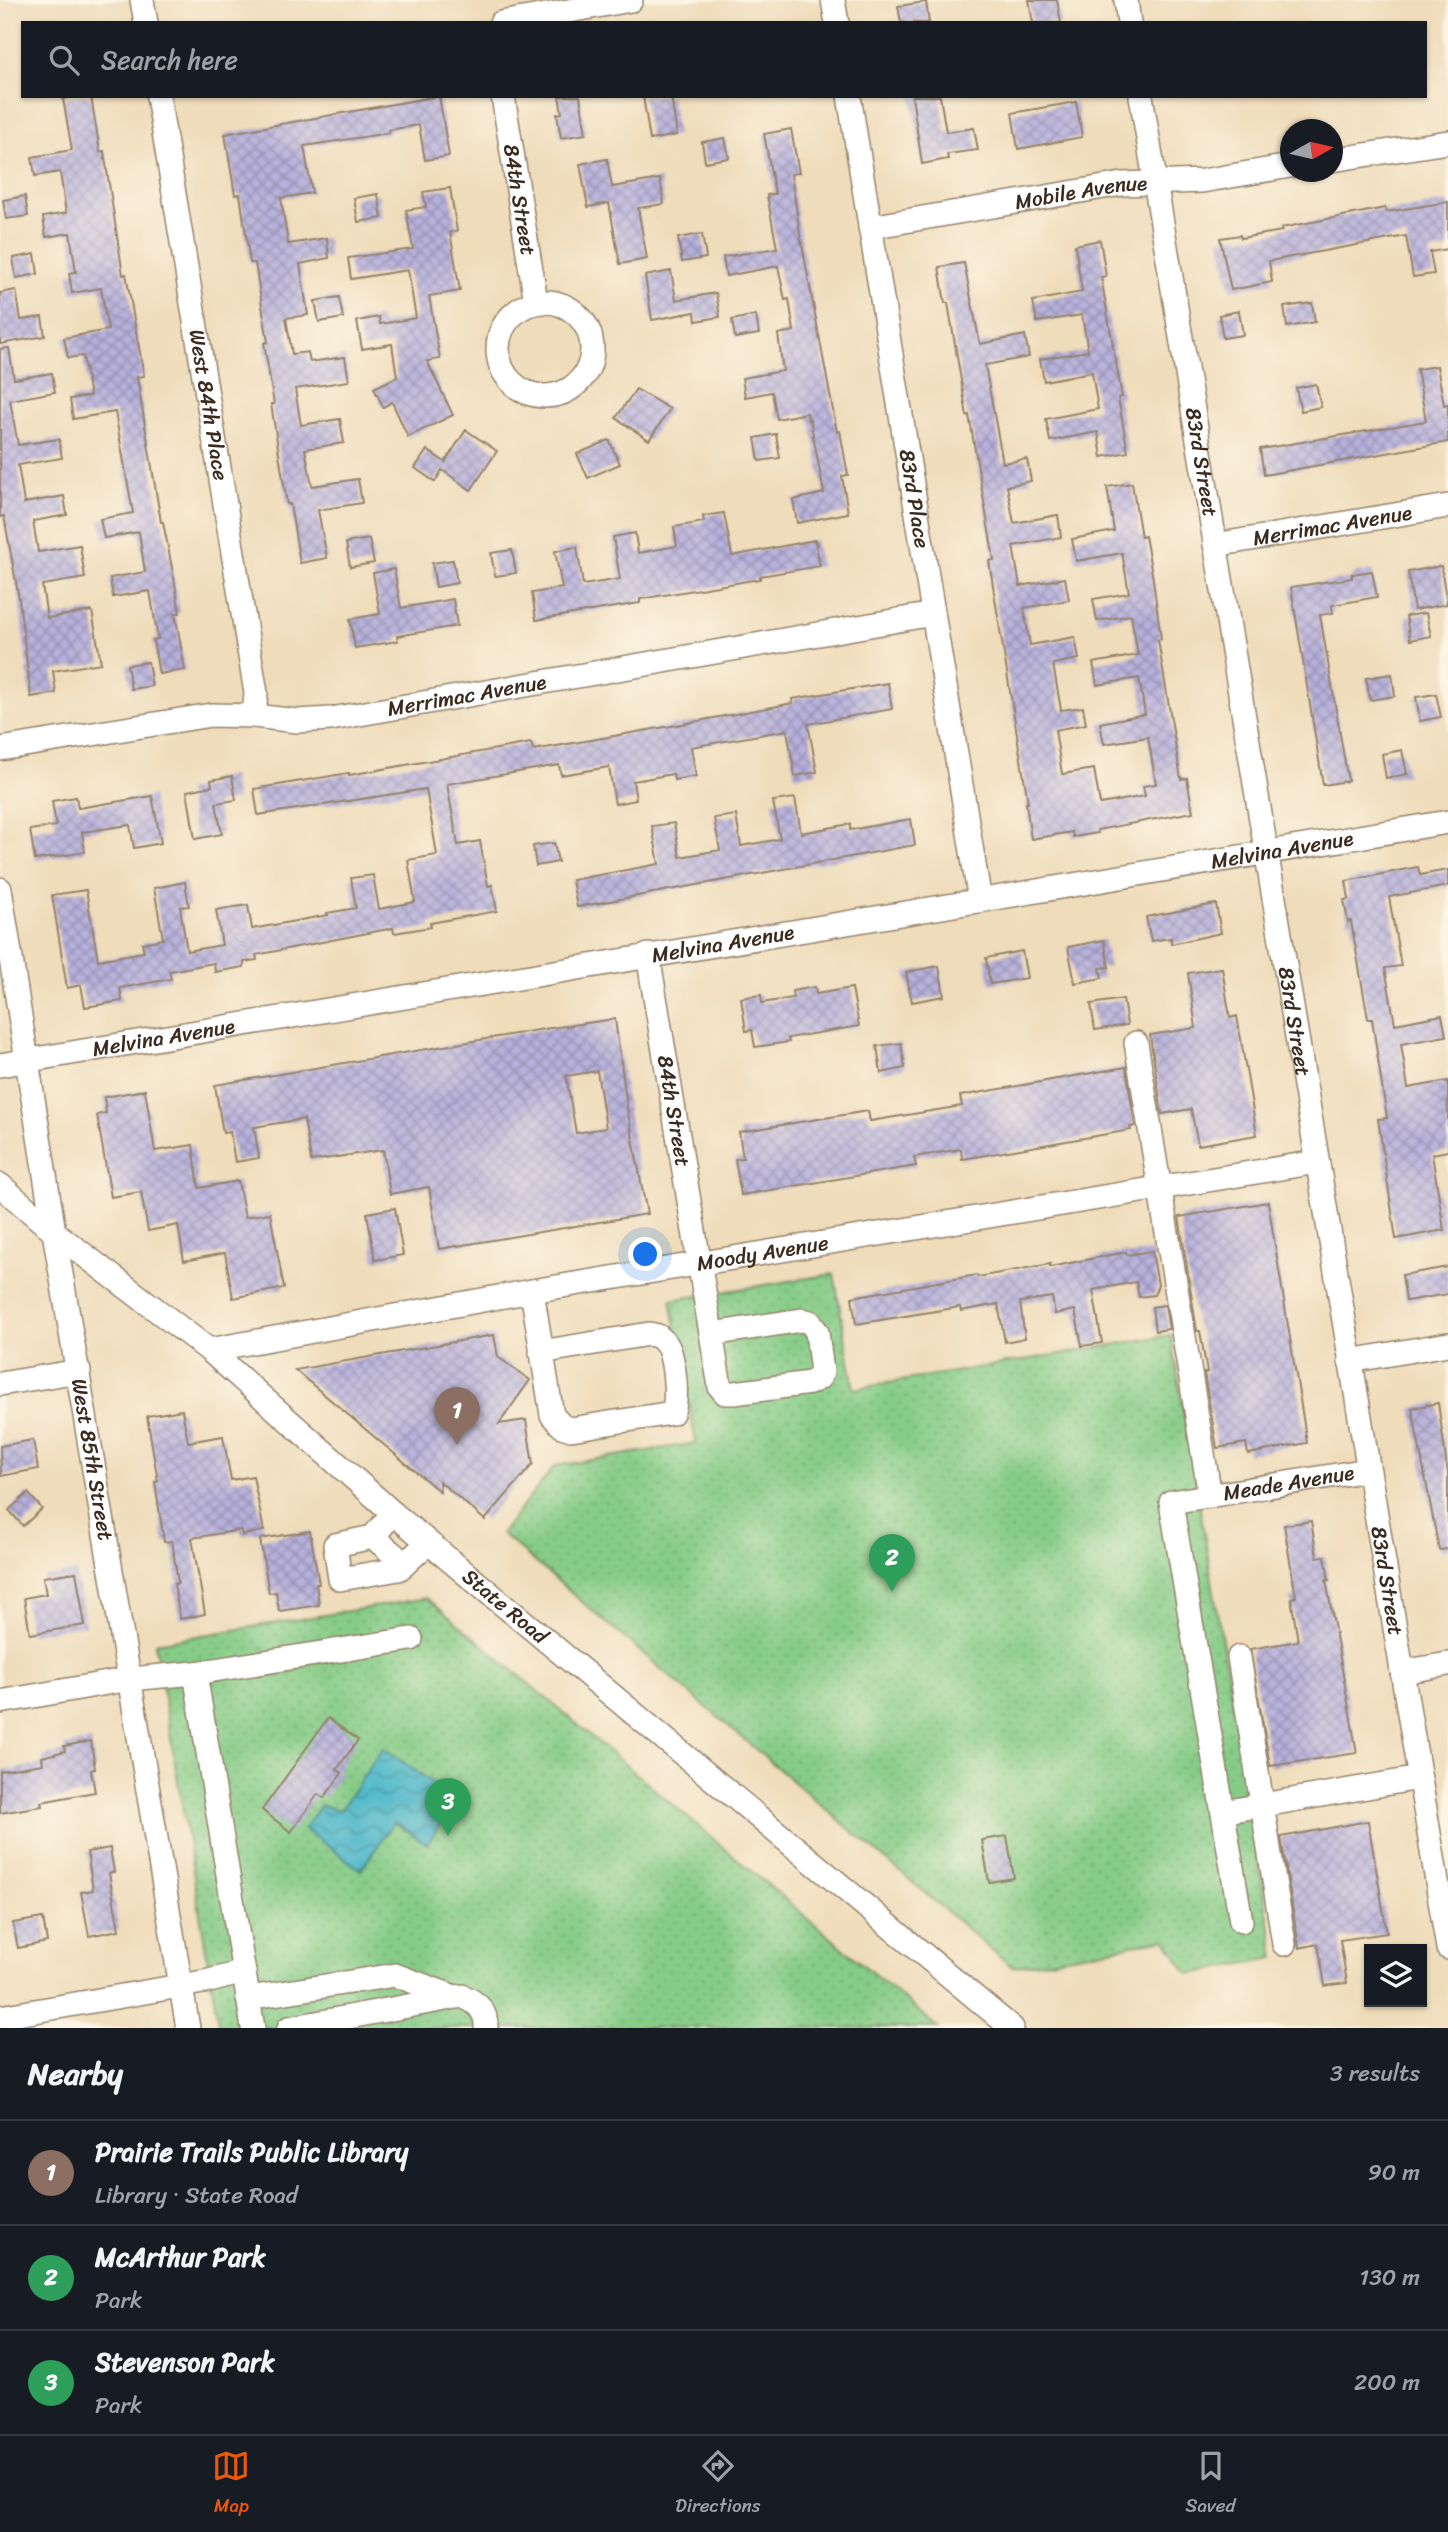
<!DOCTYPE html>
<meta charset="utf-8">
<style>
:root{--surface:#171b24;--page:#20242c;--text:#f1f3f6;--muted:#9ea1a6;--line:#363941;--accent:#ea580c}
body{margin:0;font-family:Sriracha,sans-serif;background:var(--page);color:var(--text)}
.controls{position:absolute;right:21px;bottom:21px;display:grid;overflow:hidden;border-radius:0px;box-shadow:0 2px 5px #0004}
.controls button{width:63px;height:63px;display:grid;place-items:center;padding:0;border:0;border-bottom:2px solid var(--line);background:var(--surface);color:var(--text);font:35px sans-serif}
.compass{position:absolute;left:1280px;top:119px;width:63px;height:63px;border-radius:50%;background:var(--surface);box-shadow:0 2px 5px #0004;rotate:82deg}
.you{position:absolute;left:646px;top:1255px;width:24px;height:24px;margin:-18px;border:5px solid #fff;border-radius:50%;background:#1a73e8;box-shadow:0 0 0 10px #1a73e833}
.badge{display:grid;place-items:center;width:46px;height:46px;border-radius:50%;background:var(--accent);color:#fff;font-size:23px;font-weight:700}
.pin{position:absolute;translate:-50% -58px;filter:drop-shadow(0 2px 4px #0008)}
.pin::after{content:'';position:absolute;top:37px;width:24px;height:21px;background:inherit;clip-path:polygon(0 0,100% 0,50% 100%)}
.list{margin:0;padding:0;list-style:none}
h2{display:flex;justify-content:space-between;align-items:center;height:91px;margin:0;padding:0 28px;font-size:30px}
h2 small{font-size:23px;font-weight:400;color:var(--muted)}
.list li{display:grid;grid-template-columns:46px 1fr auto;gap:21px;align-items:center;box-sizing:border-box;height:105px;padding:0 28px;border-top:2px solid var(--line)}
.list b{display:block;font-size:26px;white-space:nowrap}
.list p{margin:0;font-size:23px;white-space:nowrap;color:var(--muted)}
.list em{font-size:23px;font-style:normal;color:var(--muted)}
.icon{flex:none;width:38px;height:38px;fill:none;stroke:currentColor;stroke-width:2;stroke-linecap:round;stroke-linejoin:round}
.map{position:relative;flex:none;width:1448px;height:2028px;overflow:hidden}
.search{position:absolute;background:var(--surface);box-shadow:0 2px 5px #0004;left:21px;right:21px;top:21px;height:77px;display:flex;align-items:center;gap:18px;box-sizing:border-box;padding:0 24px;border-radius:0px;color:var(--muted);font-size:26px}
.sheet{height:406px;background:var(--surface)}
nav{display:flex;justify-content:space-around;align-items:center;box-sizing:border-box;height:98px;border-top:2px solid var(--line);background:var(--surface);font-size:19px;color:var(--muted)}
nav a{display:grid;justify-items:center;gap:4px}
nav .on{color:var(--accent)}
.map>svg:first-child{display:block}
.park{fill:url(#park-dots);stroke:#607b52;stroke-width:2}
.water{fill:url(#water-waves);stroke:#447174;stroke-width:2}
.building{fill:url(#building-cross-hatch);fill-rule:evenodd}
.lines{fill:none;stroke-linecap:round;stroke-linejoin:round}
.minor-casing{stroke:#95836c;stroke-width:26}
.minor{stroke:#fff;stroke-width:23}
.labels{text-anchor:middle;stroke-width:7;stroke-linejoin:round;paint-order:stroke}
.street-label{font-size:21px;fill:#3b2a1e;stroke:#fcf5e5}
</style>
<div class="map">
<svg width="1448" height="2028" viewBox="0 0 1448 2028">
<defs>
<pattern id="park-dots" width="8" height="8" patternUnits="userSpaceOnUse" patternTransform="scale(1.75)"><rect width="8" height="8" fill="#86cc87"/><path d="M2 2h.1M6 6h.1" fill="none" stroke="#75af74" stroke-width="1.8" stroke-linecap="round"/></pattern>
<pattern id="water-waves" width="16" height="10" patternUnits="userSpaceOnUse" patternTransform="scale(1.75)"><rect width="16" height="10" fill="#4db8c9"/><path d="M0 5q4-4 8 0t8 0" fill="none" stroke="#4196a3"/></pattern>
<pattern id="building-cross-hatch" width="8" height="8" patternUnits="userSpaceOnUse" patternTransform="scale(1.75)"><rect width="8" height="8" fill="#b7b1dc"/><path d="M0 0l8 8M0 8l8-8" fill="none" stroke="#9690b2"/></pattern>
</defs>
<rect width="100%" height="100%" fill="#fcf5e5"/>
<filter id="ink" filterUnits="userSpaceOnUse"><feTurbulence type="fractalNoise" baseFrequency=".0143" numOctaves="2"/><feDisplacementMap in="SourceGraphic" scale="14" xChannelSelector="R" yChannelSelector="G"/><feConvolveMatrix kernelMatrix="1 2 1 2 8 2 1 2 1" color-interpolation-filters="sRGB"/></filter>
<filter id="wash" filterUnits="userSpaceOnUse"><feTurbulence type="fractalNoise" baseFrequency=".00686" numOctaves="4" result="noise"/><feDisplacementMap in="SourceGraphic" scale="28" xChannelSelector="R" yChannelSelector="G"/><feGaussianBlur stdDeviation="1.57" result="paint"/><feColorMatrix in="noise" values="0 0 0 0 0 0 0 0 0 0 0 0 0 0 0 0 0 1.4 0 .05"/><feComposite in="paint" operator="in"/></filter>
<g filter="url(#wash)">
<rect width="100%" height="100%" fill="#efdcba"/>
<!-- park -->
<g class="park">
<polygon points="834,1274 854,1389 1171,1335 1275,1958 1189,1974 1165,1939 1012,1967 501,1533 555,1466 696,1443 671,1300"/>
<polygon points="427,1598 938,2028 219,2028 155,1643"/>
</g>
<!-- water -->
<polygon class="water" points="383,1748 457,1800 427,1844 394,1822 361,1870 304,1829 321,1805 340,1810"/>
<g id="blocks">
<!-- building -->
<g class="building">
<polygon points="1029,0 1057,0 1061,23 1033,23"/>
<polygon points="926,2 929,23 901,23 898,6"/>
<polygon points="78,96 91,96 100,152 104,151 123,275 126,274 144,376 137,377 161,522 163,522 174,578 180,613 175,613 185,670 159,674 153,640 158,639 150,591 113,597 110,578 145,572 139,532 104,538 100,519 133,513 115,412 73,419 70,399 90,396 83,356 68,358 64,338 108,330 101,288 72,293 69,273 76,272 70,233 46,237 43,217 66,213 60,172 35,176 32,157 72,150 63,99"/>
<polygon points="439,96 449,156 425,160 419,125 388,130 389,133 304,146 312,193 281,198 288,244 327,238 329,258 300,264 308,315 286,318 292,354 308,352 310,362 345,357 349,381 295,389 301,425 340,419 344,443 305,449 312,486 358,479 362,503 318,510 327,558 300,563 290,504 287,504 271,404 274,404 264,343 268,342 255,263 250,263 240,194 235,195 225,134"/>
<polygon points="559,96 580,96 586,134 561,138 557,114 562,113"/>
<polygon points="643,96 671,96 677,135 650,140"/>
<polygon points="912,96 940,96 946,132 974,128 978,150 947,154 948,159 922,164"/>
<polygon points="1076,102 1082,137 1018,149 1012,113"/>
<polygon points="791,129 799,173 791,174 800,234 837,432 840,431 848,475 842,476 848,513 797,523 793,500 824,493 810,419 808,420 807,413 777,419 772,392 745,397 742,378 783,371 778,334 794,331 789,299 785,300 778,266 726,276 723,257 777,248 767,195 775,194 764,134"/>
<polygon points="725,138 729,158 705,162 702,142"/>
<polygon points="607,159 612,187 660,179 664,204 638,208 647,259 620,264 609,203 588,207 580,164"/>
<polygon points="450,188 457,231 450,232 460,291 429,296 440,359 427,361 453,415 408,437 392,402 383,407 374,388 397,377 392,344 362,349 357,321 379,317 380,324 416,318 408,270 351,279 348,258 413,249 406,210 426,207 423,192"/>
<polygon points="378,194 382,218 358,222 354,198"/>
<polygon points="25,196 28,216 6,219 3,200"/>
<polygon points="1448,202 1448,249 1430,252 1434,274 1413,277 1406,236 1269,261 1272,282 1231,290 1220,238 1240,235 1241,238 1282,231 1281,228 1385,208 1386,212"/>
<polygon points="702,234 706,258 682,262 678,238"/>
<polygon points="1100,240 1106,276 1101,277 1122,397 1118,398 1128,452 1102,457 1098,432 1050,441 1046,419 1098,409 1092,372 1044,381 1040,359 1088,351 1082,315 1037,322 1033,301 1082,292 1075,245"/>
<polygon points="35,254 38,274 16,278 13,258"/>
<polygon points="964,263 980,344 1025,335 1029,357 985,365 1003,463 1027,459 1031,481 1007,486 1014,523 1058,515 1061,537 1013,546 1020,586 1065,578 1069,600 1024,608 1030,645 1075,637 1079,659 1053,664 1061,710 1083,707 1086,724 1055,730 1062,774 1094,769 1100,804 1145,796 1143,786 1156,784 1148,737 1104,744 1100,723 1145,714 1139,678 1097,685 1093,663 1138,655 1131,615 1097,621 1093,599 1129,593 1122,553 1076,561 1072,539 1114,531 1107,487 1132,483 1141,537 1145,536 1153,579 1161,639 1158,640 1181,779 1187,778 1193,812 1097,830 1098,833 1073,837 1072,832 1031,839 1026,803 1028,803 989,561 994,560 969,415 967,416 948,303 945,303 939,267"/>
<polygon points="671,271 676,300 716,293 720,317 696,321 695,312 652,320 645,276"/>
<polygon points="16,290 21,320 42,317 45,336 0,344 0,293"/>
<polygon points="339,297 343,318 319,322 315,301"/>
<polygon points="1312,303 1315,322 1287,327 1284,307"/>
<polygon points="1239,311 1243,335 1223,338 1219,315"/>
<polygon points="756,315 759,334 735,338 732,320"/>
<polygon points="9,348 14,379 52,373 55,392 10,400 18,445 59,439 62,458 18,465 24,503 64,496 67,515 33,521 38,552 80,545 85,578 42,585 47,618 92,611 101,663 53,671 56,693 31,697 19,599 4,516 0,517 0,349"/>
<polygon points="1437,366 1444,405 1448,404 1448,442 1264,475 1260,449 1426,421 1417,369"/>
<polygon points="1316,384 1321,407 1301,411 1296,388"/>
<polygon points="636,389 670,409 649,440 616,418"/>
<polygon points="466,430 497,451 471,490 442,470 435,482 415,468 427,450 445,462"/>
<polygon points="776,434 780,458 759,461 755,438"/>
<polygon points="609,440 620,464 588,478 577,454"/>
<polygon points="724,513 732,556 815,540 820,566 760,576 760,579 640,599 640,603 536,620 532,593 562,588 555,551 577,547 583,585 620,579 613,537 635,533 638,553 677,546 674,527 704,522 703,516"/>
<polygon points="369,539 374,563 350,567 346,543"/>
<polygon points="512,550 516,573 495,576 491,553"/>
<polygon points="453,560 457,583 436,587 432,563"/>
<polygon points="1441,566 1447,604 1414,610 1408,572"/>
<polygon points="394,569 401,608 453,599 457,626 397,636 398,641 355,648 350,619 380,614 373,573"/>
<polygon points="1372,571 1377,597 1332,605 1333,613 1320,615 1348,781 1323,785 1291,587 1352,578 1352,574"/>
<polygon points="1426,613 1431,636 1410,640 1406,616"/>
<polygon points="148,662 152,686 131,689 127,665"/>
<polygon points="1392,674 1395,696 1370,700 1366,678"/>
<polygon points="888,683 892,709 808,724 817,772 795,776 787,730 691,747 696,776 674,780 673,774 633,781 636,800 615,804 609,767 561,775 559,765 447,784 458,845 480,841 488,886 492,885 497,911 430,923 431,927 394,933 393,928 256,955 257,960 244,962 244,967 215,972 214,963 169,971 171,979 120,988 122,1001 85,1007 81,985 67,988 52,895 86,890 98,960 144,952 142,943 163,939 154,888 185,882 189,906 180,907 187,951 222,945 216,910 248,905 252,929 328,915 327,913 356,908 351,878 373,875 379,909 415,902 408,860 437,855 426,789 258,815 254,789 349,773 349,775 531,743 533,750 677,725 793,703 792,699"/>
<polygon points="1436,694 1441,717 1420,721 1416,697"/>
<polygon points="1402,750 1407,774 1386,778 1382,754"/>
<polygon points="232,776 236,800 216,803 222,834 195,839 187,791 212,786 211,780"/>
<polygon points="152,796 161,843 134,848 130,825 82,832 85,852 35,860 30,830 56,826 52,801 76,797 78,808"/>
<polygon points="795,798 801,833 850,824 850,830 911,819 915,845 577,907 572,880 659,864 652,826 674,823 680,857 720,850 714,818 736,815 741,846 780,839 773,801"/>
<polygon points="554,843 558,862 536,866 533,846"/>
<polygon points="1418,867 1420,875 1448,870 1448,886 1389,897 1401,966 1385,968 1395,1024 1442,1015 1446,1036 1401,1044 1408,1088 1448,1081 1448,1151 1432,1154 1444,1230 1396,1239 1378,1119 1387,1118 1380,1073 1372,1019 1368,1019 1351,921 1348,922 1344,900 1349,899 1346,881"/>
<polygon points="1216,904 1221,933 1171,944 1171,938 1151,941 1146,917"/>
<polygon points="1104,940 1109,967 1100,968 1102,978 1075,983 1068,947"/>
<polygon points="1022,951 1027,978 990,984 986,958"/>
<polygon points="939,966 944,996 912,1002 906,972"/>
<polygon points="1222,968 1230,1018 1237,1016 1257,1135 1198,1145 1191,1109 1162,1114 1150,1035 1196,1028 1188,973"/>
<polygon points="815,987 816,994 852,988 859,1026 788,1038 789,1042 755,1047 752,1030 746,1031 741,998 761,995 762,1003 793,998 792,991"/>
<polygon points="1123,999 1127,1025 1095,1030 1091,1004"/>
<path d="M615 1019 627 1107 647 1214 439 1249 429 1187 390 1194 383 1150 311 1161 304 1119 254 1127 259 1158 235 1162 230 1132 223 1133 215 1085 544 1029ZM597 1071 606 1128 576 1133 566 1076Z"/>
<polygon points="901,1043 905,1068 881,1073 877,1046"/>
<polygon points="1126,1067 1135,1126 1130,1127 1131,1130 962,1159 961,1149 914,1157 916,1166 741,1195 735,1159 743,1158 739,1132 868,1111 870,1121 962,1106 960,1096"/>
<polygon points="145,1090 155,1151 193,1145 199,1188 238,1181 245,1217 270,1213 284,1288 233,1298 225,1253 184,1261 178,1225 148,1231 141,1192 111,1197 97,1115 106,1113 104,1097"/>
<polygon points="1268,1202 1307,1443 1248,1454 1246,1443 1217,1448 1204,1373 1207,1372 1200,1331 1197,1331 1179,1217"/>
<polygon points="395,1208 403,1255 375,1260 367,1213"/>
<polygon points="1152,1251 1158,1285 1154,1295 1139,1297 1136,1282 1093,1290 1102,1343 1082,1346 1075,1310 1055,1314 1052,1297 1020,1302 1025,1338 1005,1342 998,1304 961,1311 960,1307 856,1324 852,1297 977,1275 978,1277 1050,1264 1050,1267 1126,1252 1127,1255"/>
<polygon points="1448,1267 1448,1294 1406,1301 1402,1275"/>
<polygon points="1165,1305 1169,1329 1155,1331 1152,1307"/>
<polygon points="494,1335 498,1357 530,1380 499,1424 526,1420 533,1464 485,1520 439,1481 440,1492 295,1370"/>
<polygon points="1438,1403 1448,1474 1448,1549 1439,1550 1412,1408"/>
<polygon points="182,1410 188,1442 223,1436 231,1480 253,1476 264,1531 242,1535 241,1530 192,1538 205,1614 180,1619 174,1584 178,1583 172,1541 164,1542 155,1482 158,1481 147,1416"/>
<polygon points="33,1440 38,1469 1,1476 0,1446"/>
<polygon points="28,1493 42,1509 23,1526 9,1510"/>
<polygon points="1311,1521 1317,1557 1325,1556 1329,1580 1326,1580 1357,1753 1270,1766 1250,1649 1298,1641 1291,1598 1296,1597 1284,1525"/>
<polygon points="310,1531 319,1584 316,1584 319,1605 279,1611 276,1592 269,1593 260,1539"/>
<polygon points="76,1572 85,1625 30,1634 24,1598 46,1594 43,1577"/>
<polygon points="328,1718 358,1740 337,1769 342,1773 324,1798 318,1794 291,1832 262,1810"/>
<polygon points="91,1741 95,1769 91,1770 95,1792 41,1802 42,1806 0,1813 0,1771 43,1764 42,1757 65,1751 64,1746"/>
<polygon points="1368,1821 1387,1933 1340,1940 1347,1983 1325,1986 1318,1944 1299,1948 1281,1837"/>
<polygon points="1007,1836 1014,1878 989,1882 982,1840"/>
<polygon points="110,1848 114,1872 109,1873 119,1930 89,1936 81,1892 93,1890 87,1852"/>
<polygon points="43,1918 47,1942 18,1948 13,1923"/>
</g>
</g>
</g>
<g filter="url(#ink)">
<use href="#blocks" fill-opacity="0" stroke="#95836c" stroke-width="2"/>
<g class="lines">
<defs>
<g id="minor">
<polyline points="142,0 146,23"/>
<polyline points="833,0 837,23"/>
<polyline points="1126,0 1129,23"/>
<polyline points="501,23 631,0"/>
<path id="s1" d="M158 96 256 693 254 716"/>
<path id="s2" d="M503 96 536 302"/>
<path id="s3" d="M849 96 980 901"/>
<path id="s4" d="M1141 96 1448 1948"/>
<polyline points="1332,160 1448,142"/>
<path id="s5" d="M870 227 1122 184 1202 181 1290 166"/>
<circle cx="545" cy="349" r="47"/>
<path id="s6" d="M1215 545 1448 506"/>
<path id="s7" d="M0 749 211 715 254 716 297 721 331 719 933 614"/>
<path id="s8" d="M0 889 54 1232 188 2028"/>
<path id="s9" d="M648 955 720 1387 725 1393H734L810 1383 819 1378 822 1372 817 1332 810 1322 802 1320 712 1334"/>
<polyline points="1136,1043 1210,1496"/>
<path id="s10" d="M0 1065 1448 822"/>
<path id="s11" d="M0 1185 54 1232 209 1350 393 1513 1012 2028"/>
<path d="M532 1291 552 1415 562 1426 571 1429 672 1413C679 1400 674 1363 669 1349 667 1344 663 1340 658 1336L649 1334 541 1352"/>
<path id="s12" d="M209 1350 532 1291 1317 1162"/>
<polyline points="1350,1361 1448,1344"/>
<polyline points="0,1384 79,1371"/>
<polyline points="393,1513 373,1537 335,1545 340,1579 399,1569 428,1543"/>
<polyline points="373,1537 405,1564"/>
<polyline points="1239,1657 1284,1944"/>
<polyline points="1402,1672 1448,1664"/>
<polyline points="195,1673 253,2028"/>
<polyline points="0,1702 130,1679 195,1673 411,1639"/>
<polyline points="1223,1812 1419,1778"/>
<path id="s13" d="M1241 1921 1171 1502 1368 1470"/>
<polyline points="248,1998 395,1975 452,1996"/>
<polyline points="0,2017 209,1981 244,1972"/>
<path d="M289 2028 462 1996C477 2002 487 2011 486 2028"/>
</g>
</defs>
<!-- minor casing -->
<use href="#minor" class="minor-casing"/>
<!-- minor -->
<use href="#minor" class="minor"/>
</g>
</g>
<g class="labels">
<!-- street labels -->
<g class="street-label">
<text dy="7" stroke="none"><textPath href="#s5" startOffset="214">Mobile Avenue</textPath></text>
<text dy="7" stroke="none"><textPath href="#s2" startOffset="105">84th Street</textPath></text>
<text dy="7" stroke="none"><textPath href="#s1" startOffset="313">West 84th Place</textPath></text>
<text dy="7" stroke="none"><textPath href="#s4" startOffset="371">83rd Street</textPath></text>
<text dy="7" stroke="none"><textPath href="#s3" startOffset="408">83rd Place</textPath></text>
<text dy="7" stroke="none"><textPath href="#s6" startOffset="119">Merrimac Avenue</textPath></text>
<text dy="7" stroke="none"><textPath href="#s7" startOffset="472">Merrimac Avenue</textPath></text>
<text dy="7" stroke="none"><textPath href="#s10" startOffset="1300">Melvina Avenue</textPath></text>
<text dy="7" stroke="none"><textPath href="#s10" startOffset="733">Melvina Avenue</textPath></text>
<text dy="7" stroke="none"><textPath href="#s4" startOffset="938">83rd Street</textPath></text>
<text dy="7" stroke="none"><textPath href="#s10" startOffset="166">Melvina Avenue</textPath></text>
<text dy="7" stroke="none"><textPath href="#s9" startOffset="158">84th Street</textPath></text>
<text dy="7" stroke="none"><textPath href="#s12" startOffset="562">Moody Avenue</textPath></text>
<text dy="7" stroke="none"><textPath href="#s8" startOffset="578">West 85th Street</textPath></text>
<text dy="7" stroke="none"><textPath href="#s13" startOffset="544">Meade Avenue</textPath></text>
<text dy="7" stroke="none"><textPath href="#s4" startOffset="1505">83rd Street</textPath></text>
<text dy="7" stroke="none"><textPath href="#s11" startOffset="658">State Road</textPath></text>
</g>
</g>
</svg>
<div class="controls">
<button><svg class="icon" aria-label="layers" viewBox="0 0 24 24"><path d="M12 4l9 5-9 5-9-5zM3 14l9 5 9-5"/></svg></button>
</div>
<svg class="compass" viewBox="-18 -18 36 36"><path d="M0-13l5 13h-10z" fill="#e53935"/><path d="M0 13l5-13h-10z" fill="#9ea1a6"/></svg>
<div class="you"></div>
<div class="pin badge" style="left:457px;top:1445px;background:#8d6e63">1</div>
<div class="pin badge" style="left:892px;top:1592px;background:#2e9e5b">2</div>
<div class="pin badge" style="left:448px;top:1836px;background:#2e9e5b">3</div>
<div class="search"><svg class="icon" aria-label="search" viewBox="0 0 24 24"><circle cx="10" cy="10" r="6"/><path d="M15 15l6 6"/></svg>Search here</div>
</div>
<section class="sheet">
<h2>Nearby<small>3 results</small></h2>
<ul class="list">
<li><span class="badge" style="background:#8d6e63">1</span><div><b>Prairie Trails Public Library</b><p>Library · State Road</p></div><em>90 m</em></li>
<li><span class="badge" style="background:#2e9e5b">2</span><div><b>McArthur Park</b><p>Park</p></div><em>130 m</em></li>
<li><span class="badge" style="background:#2e9e5b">3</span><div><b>Stevenson Park</b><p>Park</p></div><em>200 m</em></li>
</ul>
</section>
<nav>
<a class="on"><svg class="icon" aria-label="map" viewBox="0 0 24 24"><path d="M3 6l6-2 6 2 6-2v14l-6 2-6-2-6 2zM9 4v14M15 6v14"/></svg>Map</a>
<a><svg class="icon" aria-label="directions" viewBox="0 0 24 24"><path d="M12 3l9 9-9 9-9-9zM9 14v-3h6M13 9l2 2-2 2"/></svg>Directions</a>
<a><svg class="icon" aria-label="saved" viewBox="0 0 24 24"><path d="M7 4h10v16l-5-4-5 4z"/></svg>Saved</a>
</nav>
